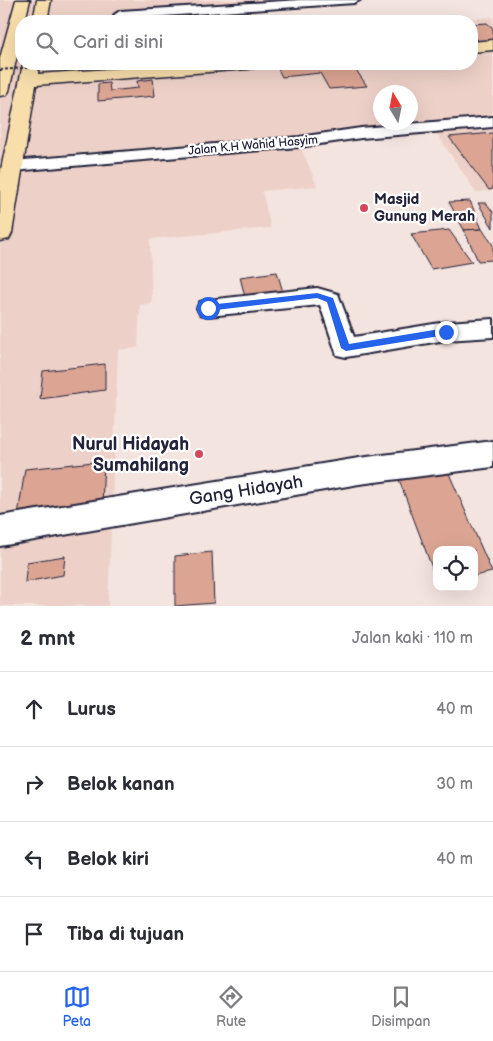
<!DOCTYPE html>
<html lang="id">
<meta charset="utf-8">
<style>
:root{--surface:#fff;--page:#f7f7f7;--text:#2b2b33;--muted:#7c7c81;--line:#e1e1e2;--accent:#2563eb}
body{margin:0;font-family:"Balsamiq Sans",sans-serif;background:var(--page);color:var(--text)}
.controls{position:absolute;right:15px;bottom:15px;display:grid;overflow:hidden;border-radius:10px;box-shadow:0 5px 20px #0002}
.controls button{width:45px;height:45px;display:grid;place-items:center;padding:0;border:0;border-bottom:1px solid var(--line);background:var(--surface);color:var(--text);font:25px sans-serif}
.compass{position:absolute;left:373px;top:85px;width:45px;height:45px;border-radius:50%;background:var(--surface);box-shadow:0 5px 20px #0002;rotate:350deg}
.stop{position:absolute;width:15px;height:15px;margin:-11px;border:4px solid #2563eb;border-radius:50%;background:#fff}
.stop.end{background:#2563eb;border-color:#fff;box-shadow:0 1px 5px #0008}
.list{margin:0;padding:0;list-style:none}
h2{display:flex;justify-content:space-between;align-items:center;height:65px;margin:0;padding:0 20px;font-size:21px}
h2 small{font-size:16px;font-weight:400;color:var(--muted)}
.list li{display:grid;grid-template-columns:32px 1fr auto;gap:15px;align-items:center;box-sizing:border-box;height:75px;padding:0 20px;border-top:1px solid var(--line)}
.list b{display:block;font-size:19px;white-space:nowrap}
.list em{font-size:16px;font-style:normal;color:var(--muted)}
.icon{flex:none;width:28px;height:28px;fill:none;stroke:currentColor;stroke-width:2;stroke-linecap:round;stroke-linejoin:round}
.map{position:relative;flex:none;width:493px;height:606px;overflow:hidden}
.search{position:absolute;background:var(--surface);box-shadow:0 5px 20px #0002;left:15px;right:15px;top:15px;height:55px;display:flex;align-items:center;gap:12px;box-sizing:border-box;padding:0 18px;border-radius:20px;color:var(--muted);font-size:19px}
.sheet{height:365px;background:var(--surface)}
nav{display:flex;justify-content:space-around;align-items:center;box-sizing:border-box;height:70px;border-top:1px solid var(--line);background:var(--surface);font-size:14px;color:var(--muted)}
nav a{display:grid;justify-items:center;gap:2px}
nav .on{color:var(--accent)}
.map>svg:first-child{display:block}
.built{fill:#edd1c8;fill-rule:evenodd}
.building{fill:#dca593;stroke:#22223b}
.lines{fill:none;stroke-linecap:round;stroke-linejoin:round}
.street-casing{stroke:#22223b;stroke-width:4}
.primary-casing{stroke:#22223b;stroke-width:3}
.street{fill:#fff;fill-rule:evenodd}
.primary{fill:#f8deab;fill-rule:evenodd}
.path-bridge{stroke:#22223b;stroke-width:2;stroke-dasharray:3 2;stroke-linecap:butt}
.route{fill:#2563eb}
.poi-dot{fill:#d1495b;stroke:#fff;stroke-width:2}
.labels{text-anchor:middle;stroke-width:4.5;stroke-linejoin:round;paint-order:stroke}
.far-street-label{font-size:12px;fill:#22223b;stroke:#fff}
.poi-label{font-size:15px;font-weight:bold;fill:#22223b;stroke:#fff;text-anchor:start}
.near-poi-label{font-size:18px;font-weight:bold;fill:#22223b;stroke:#fff;text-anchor:end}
.near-street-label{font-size:18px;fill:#22223b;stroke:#fff}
</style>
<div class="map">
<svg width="493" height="606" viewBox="0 0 493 606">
<rect width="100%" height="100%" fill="#f4e4df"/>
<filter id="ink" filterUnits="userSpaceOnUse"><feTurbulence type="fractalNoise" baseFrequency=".02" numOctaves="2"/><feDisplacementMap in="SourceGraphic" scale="10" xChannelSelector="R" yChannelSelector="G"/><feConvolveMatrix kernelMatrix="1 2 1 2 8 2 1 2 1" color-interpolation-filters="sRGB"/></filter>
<g filter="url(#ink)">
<!-- built -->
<path class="built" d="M0 0H333L119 16 118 21H21V64H472V42L476 41 472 37V21L454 20 493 17V191L476 192 432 127 299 142 317 186 262 191 271 228 150 239 152 303 140 305 138 348 118 350 108 606H0ZM380 92H410V122H380Z"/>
<!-- building -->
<g class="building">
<polygon points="487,23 493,28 493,40 480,42 472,34 472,24"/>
<polygon points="318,64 352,64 367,86 329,89 320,73 282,77 277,67"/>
<polygon points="153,79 155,96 98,101 98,84 109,83 110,91 138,88 137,81"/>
<polygon points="493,133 493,189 489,190 449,137"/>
<polygon points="470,201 482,229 464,230 449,202"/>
<polygon points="478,203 486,203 493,212 493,228"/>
<polygon points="482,229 493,245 493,260 478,261 464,230"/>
<polygon points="449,230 472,262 431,269 411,234"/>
<polygon points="277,272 284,295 245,297 240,277"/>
<polygon points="105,364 105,390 40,399 43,371"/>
<polygon points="104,461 102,505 18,515 25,469"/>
<polygon points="447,469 492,572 474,576 474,550 437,550 437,581 398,477"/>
<polygon points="212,552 214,603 175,606 175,556"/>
<polygon points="65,556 63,575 25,582 27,562"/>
</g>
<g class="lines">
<defs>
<g id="street">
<polygon points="300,0 360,0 354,3 120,19 114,15 120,11"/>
<polygon points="493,117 493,127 361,138 299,147 13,171 7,170 4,166 7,162 13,161 299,137 361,128"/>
<polygon points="317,288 338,294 354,337 446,322 493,319 493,337 446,340 346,357 337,355 320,305 208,316 200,314 197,308 200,302 208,300"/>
<polygon points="493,441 493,467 359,484 0,546 0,516 359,458"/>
</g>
<g id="primary">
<polygon points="16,0 30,0 25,21 21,21 21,38 9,91 6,95 0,96 0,58"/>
<polygon points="37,0 51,0 47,21 33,21"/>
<polygon points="493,40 493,50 472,52 472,42"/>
<polygon points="23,64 39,64 38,74 181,64 256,64 254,68 248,69 36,85 12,233 9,239 0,241 0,174"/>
</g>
</defs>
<!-- street casing -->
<use href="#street" class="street-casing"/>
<!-- primary casing -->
<use href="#primary" class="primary-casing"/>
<!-- street -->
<use href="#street" class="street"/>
<!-- primary -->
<use href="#primary" class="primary"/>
<!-- path-bridge -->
<polyline class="path-bridge" points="0,70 59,65"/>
</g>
</g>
<!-- route -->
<polygon class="route" points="317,293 333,298 349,344 446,328 451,332 446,335 346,351 341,348 327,302 317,298 208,311 204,308 208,305"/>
<!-- markers -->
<g class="poi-dot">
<circle cx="364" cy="208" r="5"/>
<circle cx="199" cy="454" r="5"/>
</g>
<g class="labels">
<!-- far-street labels -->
<g class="far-street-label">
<text transform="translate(253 145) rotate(-5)" y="4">Jalan K.H Wahid Hasyim</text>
</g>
<!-- poi labels -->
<g class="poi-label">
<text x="374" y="204">Masjid<tspan x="374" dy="17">Gunung Merah</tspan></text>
</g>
<!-- near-poi labels -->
<g class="near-poi-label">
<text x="189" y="450">Nurul Hidayah<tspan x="189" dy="21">Sumahilang</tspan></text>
</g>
<!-- near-street labels -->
<g class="near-street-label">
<text transform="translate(246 490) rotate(-9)" y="6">Gang Hidayah</text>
</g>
</g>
</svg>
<div class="controls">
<button><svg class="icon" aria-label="locate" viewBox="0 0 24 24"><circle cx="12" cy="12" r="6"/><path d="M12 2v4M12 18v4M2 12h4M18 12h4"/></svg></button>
</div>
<svg class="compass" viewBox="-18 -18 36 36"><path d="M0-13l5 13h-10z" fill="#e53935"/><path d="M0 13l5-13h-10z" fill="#7c7c81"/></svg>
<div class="stop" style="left:208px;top:308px"></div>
<div class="stop end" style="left:446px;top:332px"></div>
<div class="search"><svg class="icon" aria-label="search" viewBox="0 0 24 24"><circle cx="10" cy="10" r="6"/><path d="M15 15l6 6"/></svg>Cari di sini</div>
</div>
<section class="sheet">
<h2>2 mnt<small>Jalan kaki · 110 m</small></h2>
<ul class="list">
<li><svg class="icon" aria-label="ahead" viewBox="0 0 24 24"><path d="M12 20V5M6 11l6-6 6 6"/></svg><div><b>Lurus</b></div><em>40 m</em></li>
<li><svg class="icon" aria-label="right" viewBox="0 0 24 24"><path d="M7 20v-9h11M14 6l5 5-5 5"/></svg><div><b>Belok kanan</b></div><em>30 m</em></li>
<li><svg class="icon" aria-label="left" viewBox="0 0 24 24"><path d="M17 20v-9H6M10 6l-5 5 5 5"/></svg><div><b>Belok kiri</b></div><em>40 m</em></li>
<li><svg class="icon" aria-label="arrive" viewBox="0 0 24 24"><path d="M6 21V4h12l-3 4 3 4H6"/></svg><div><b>Tiba di tujuan</b></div></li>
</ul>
</section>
<nav>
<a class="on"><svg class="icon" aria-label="map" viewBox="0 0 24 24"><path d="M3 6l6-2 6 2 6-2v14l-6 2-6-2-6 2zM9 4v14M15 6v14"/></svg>Peta</a>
<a><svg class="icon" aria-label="directions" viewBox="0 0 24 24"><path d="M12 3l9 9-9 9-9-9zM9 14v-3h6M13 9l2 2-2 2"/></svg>Rute</a>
<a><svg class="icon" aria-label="saved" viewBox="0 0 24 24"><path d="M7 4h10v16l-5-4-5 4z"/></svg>Disimpan</a>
</nav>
